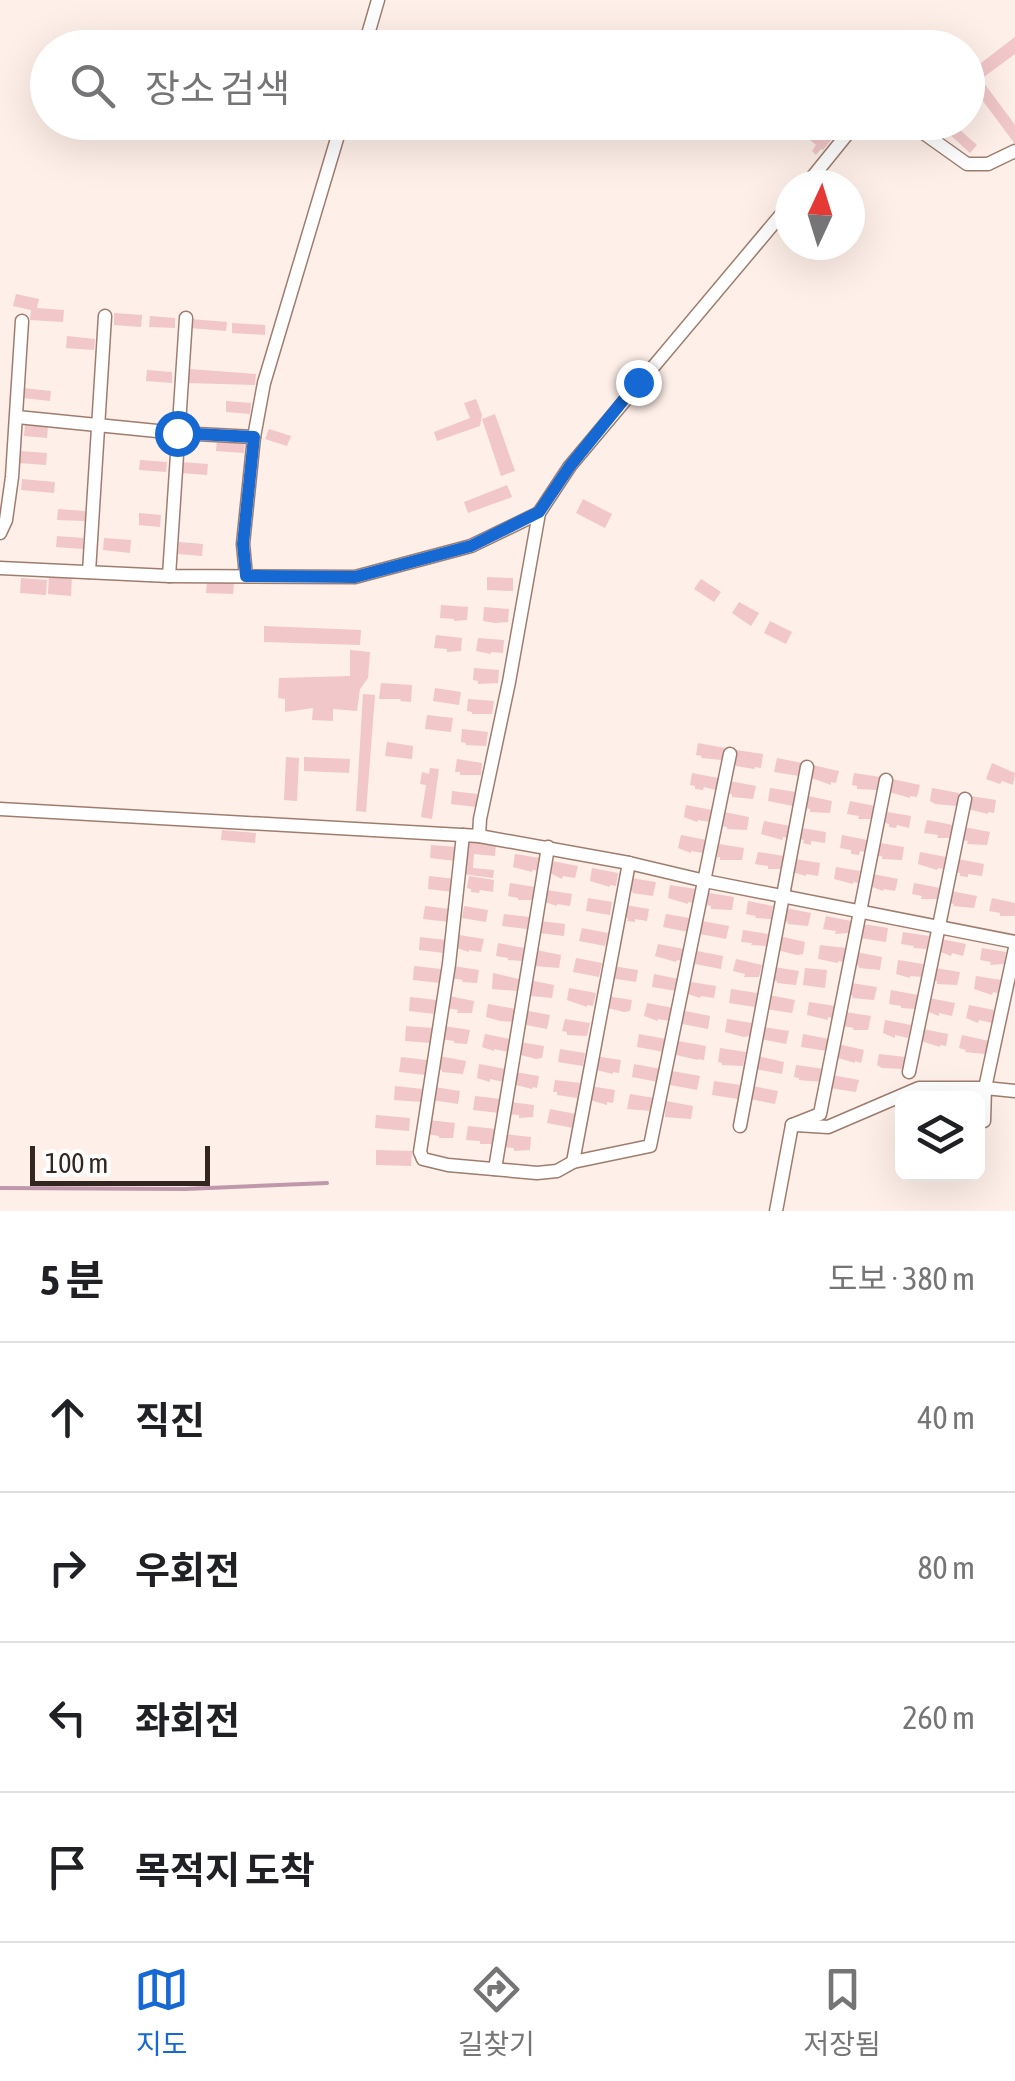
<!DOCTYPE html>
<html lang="ko">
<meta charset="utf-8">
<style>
:root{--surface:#fff;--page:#f6f6f6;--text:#202124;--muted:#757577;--line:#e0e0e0;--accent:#1668d2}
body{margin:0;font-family:"Asap Condensed","Noto Sans KR",sans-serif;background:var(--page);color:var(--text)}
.controls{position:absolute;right:30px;bottom:30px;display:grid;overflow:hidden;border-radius:15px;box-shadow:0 10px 40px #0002}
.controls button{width:90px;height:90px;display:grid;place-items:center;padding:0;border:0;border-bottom:2px solid var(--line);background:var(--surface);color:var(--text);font:50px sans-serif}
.compass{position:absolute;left:775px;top:170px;width:90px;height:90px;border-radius:50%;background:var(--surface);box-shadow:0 10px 40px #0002;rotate:4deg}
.scale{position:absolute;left:30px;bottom:25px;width:180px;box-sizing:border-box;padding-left:10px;border:5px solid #33251f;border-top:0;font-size:28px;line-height:35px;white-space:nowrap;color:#33251f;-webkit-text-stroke:8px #fff;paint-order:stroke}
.stop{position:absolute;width:30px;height:30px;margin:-22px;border:8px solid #1668d2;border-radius:50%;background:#fff}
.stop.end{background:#1668d2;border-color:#fff;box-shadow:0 2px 10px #0008}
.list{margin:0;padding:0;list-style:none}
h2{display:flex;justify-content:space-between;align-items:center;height:130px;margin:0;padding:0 40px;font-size:42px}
h2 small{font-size:32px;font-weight:400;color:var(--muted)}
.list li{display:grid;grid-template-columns:65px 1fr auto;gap:30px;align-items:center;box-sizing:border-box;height:150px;padding:0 40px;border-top:2px solid var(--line)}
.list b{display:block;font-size:38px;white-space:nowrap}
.list em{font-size:32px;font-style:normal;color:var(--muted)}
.icon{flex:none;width:55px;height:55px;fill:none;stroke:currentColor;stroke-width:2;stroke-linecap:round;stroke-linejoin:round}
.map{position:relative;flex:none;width:1015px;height:1211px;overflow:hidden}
.search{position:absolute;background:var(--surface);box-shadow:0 10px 40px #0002;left:30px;right:30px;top:30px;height:110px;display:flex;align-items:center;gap:25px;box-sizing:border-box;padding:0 35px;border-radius:55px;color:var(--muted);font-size:38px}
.sheet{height:730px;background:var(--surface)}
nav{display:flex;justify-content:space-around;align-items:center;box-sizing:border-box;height:140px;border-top:2px solid var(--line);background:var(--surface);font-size:28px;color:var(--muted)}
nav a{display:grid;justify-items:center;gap:5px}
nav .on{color:var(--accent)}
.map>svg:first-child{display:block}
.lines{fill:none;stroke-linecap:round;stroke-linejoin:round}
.stream{stroke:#bf98ac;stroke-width:4}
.building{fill:#f1c7c9}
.minor-casing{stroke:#9e7d6f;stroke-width:15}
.minor{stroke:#fff;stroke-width:12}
.route{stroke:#1668d2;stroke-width:12}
</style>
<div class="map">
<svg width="1015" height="1211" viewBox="0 0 1015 1211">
<rect width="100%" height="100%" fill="#feefe8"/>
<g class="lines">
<!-- stream -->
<polyline class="stream" points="0,1188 185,1189 327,1183"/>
</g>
<!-- building -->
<g class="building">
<polygon points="1015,37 1015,54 981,79 1015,125 1015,144 968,81 968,73"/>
<polygon points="825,122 831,126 835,122 843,125 823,150 821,149 816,155 812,151 816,145 810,140"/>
<polygon points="936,122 951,122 977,145 970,153"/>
<polygon points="16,294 39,299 37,308 64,310 63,322 30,320 31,310 13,306"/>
<polygon points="114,313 142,315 141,327 114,325"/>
<polygon points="150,316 175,318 175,328 149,327"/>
<polygon points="191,319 227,322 226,331 190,328"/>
<polygon points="232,323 265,325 265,335 232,333"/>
<polygon points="67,336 95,339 94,350 66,348"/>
<polygon points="189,369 256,374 255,385 188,383"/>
<polygon points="147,370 172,372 172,383 146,381"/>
<polygon points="23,388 51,391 50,401 23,398"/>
<polygon points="476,399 482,415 480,426 437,441 434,432 470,418 464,403"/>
<polygon points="226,401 251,403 250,414 226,412"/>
<polygon points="495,414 515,471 501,476 482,419"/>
<polygon points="25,424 48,426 47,438 24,436"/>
<polygon points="269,429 291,436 287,446 265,439"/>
<polygon points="217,437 245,440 244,453 216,451"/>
<polygon points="19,451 47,453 46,465 18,463"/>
<polygon points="140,460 167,462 166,472 139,470"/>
<polygon points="182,462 208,464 207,475 181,473"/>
<polygon points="22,479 55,482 54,493 21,490"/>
<polygon points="507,485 512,497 468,513 464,502"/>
<polygon points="583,499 612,514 605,528 576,513"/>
<polygon points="58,509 85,511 85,521 57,520"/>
<polygon points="139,513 161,515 160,527 139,525"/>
<polygon points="57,536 83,538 83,549 56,547"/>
<polygon points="104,538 131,540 130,553 103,550"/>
<polygon points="179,542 203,544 202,556 178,554"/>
<polygon points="49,574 72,576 71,596 48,594"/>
<polygon points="487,577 513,578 513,591 487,590"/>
<polygon points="21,578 47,580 46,595 20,593"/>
<polygon points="701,579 721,592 714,602 694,589"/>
<polygon points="207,581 234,582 233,594 206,593"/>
<polygon points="739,602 759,613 751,626 732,613"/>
<polygon points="441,605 468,607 467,620 454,621 454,619 440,618"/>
<polygon points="484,607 509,609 508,622 495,623 483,621"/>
<polygon points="770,621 792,632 786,644 764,633"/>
<polygon points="264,626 361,630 360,645 264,642"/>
<polygon points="436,635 462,638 461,651 447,652 447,649 434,648"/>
<polygon points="478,638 504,640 503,653 491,652 491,654 476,651"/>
<polygon points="350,650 370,652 368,678 360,689 357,711 333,709 333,721 312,720 313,708 285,712 285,699 278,698 279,678 350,676"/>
<polygon points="474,668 499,670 498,683 478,684 478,681 473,680"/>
<polygon points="381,683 412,685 411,702 400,701 401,699 379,699"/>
<polygon points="435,688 461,692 459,705 433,701"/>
<polygon points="363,694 375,695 366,812 356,811"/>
<polygon points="468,699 494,701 492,714 472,714 472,712 467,711"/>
<polygon points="427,715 453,718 451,732 425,729"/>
<polygon points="462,729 488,732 486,746 466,745 466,743 461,742"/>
<polygon points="387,742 413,746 412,759 385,756"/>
<polygon points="698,743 725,748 722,760 701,758 702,756 696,755"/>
<polygon points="736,750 763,754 761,768 755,767 754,769 736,766 734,763"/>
<polygon points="286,757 299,758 297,801 284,800"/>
<polygon points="304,757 350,759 349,773 304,771"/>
<polygon points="777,758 802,763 799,776 774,772"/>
<polygon points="457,759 482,763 481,775 460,775 460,772 455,772"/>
<polygon points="992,763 1015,773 1013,785 1002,781 1000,784 986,779"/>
<polygon points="812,765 839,771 836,783 831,782 831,785 809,777"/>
<polygon points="430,768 439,769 432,819 421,817 426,785 420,784 422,772 429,774"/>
<polygon points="692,773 718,778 716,790 704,787 703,790 695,789 695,786 690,785"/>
<polygon points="854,773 880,777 878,790 857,789 857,786 852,785"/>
<polygon points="892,779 920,785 917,797 910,796 910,798 889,792"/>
<polygon points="730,781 756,786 753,799 732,797 732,794 728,793"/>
<polygon points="770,788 796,792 793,806 768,801"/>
<polygon points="932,788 959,793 957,806 935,804 930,801"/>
<polygon points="452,791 477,794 476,807 451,804"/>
<polygon points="808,796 832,801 830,813 810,812 810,809 805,808"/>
<polygon points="970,796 996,800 994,813 988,812 988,814 968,809"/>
<polygon points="850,801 875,806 872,819 858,819 859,816 847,814"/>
<polygon points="686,805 712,810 710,822 698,820 697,822 684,817"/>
<polygon points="724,812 749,817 747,830 727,829 727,827 722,826"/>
<polygon points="887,812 911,816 909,828 897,825 896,828 889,827 889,824 885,823"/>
<polygon points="927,820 953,825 951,838 937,838 938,835 924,833"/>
<polygon points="764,821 790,826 788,838 783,837 782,840 761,834"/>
<polygon points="964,827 990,832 987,845 967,844 968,841 962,840"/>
<polygon points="801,828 826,832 825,843 811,841 811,845 803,843 804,840 799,839"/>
<polygon points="222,830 256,833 255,843 221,840"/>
<polygon points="681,835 706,840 703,853 691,851 691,853 678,848"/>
<polygon points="842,835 867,840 865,852 860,851 859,855 851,854 851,850 840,848"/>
<polygon points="466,841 496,844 495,856 474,854 473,868 494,870 493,878 463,874"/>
<polygon points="880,843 904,847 902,860 882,859 882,856 878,856"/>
<polygon points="719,844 744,848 742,860 720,860 720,857 717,857"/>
<polygon points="431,845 457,847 456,861 430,858"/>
<polygon points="758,852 784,856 781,869 768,869 768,866 755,864"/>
<polygon points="920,852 946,857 943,869 938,868 937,870 918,864"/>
<polygon points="515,854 540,858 539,871 532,870 532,872 513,867"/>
<polygon points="795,859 820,863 818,876 806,874 806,876 792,872"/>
<polygon points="958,859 984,864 982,876 968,874 968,877 960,876 960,873 955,872"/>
<polygon points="552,861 578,866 575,878 563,876 562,879 550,873"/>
<polygon points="836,867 860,871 858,883 853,882 853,884 834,879"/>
<polygon points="592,868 618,873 616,886 610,885 610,887 590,881"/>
<polygon points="873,874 898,879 895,891 884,889 883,891 870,886"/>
<polygon points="429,876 455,879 453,892 428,889"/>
<polygon points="469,876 494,880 493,892 480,890 479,893 471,892 471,889 467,888"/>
<polygon points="630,878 656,882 653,896 632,893 633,891 627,890"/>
<polygon points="510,883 535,887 533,900 518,900 518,898 508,896"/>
<polygon points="914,883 940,888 937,899 921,899 922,896 912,894"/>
<polygon points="670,885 696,889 694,903 688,902 688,904 668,898"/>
<polygon points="547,890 572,894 570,906 557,904 557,906 545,902"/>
<polygon points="951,891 977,896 974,908 953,906 954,904 949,903"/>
<polygon points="709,893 734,897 732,910 711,909 711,906 707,905"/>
<polygon points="588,898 612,902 610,915 586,911"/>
<polygon points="992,898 1015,903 1015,916 1000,916 1000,913 989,911"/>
<polygon points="748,901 773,906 771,919 755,918 756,916 746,914"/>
<polygon points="625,905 649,909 647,921 635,919 635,922 627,921 628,918 623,917"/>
<polygon points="425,906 450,909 449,922 423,919"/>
<polygon points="464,906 488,910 486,922 462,918"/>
<polygon points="785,908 811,913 808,926 787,924 788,922 783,921"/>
<polygon points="504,914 529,917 527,929 502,926"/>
<polygon points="666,914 690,918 688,932 663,927"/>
<polygon points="826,916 851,921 849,933 835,934 836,931 823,929"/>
<polygon points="540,921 565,924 564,936 539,933"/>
<polygon points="702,921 729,926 726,939 700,934"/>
<polygon points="863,924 888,928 886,942 860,938"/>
<polygon points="582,928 608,933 605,946 579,941"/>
<polygon points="743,930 768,934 766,946 751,945 752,943 741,942"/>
<polygon points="903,932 929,936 927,949 913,948 914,946 901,944"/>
<polygon points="459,935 484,939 481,952 469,950 469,952 457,948"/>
<polygon points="779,936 805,942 803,954 797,955 777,950"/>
<polygon points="420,937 446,940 444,953 419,950"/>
<polygon points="941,939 966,944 963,956 952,953 951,956 938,951"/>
<polygon points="498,943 524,948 522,961 508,960 508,958 496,956"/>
<polygon points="658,944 684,949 682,961 677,960 676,962 655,956"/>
<polygon points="820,945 846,948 843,962 838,961 838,963 818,959"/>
<polygon points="982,948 1006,952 1004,964 990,965 991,962 980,960"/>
<polygon points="536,950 561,955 559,968 534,966"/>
<polygon points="697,951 723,956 721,969 695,964"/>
<polygon points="856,952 882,957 880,970 859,968 859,966 854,965"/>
<polygon points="576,958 602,963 599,977 573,972"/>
<polygon points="736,959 762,965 759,977 744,977 745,974 733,971"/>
<polygon points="898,960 923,964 922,977 910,976 910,978 896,974"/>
<polygon points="414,966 441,969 440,983 413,980"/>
<polygon points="453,966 479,970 477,983 462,982 463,980 451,978"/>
<polygon points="612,966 638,970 636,982 610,978"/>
<polygon points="774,967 799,971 796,985 777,983 777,981 771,980"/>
<polygon points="805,968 827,970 825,988 803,985"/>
<polygon points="935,968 960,972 957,985 937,984 937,981 933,980"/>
<polygon points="493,973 519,979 517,991 492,989"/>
<polygon points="654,974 678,979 676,991 652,987"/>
<polygon points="976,976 1001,980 998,993 993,992 992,995 974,989"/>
<polygon points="529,980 554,985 552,998 531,996 531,993 527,992"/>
<polygon points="691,982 716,986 714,998 701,996 700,998 688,994"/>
<polygon points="851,983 877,987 874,1000 852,998 853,996 849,995"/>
<polygon points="569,988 596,993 593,1006 587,1005 587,1007 567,1000"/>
<polygon points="731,989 757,993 755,1007 729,1003"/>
<polygon points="891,990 918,995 916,1009 901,1008 901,1006 889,1004"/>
<polygon points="769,995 795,1000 792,1013 766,1009"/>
<polygon points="449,996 474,1001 472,1013 457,1013 458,1010 447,1008"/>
<polygon points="606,996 632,1000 630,1011 624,1012 604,1007"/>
<polygon points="410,997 437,1000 435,1014 409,1011"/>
<polygon points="929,998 955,1003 952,1016 939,1013 939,1016 926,1011"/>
<polygon points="809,1002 835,1006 833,1018 828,1017 828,1020 807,1015"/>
<polygon points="647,1003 673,1008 670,1021 658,1019 658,1021 644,1016"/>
<polygon points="488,1004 516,1009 513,1022 500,1021 486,1017"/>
<polygon points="969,1005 994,1010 992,1023 979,1020 978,1023 966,1018"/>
<polygon points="523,1010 550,1015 547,1029 521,1024"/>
<polygon points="685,1011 710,1016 708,1029 682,1024"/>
<polygon points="845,1012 871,1016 868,1030 853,1030 854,1028 842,1026"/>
<polygon points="565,1019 590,1023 587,1036 567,1035 567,1032 562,1031"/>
<polygon points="727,1019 752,1023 750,1036 744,1037 725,1032"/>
<polygon points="885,1020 911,1025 908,1038 895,1035 895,1038 883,1033"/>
<polygon points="406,1026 432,1028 431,1043 405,1041"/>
<polygon points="444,1026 470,1030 467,1044 454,1043 454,1041 441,1039"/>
<polygon points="763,1027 789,1031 786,1044 761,1039"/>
<polygon points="923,1029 948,1034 946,1046 940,1045 940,1047 921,1041"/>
<polygon points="485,1034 510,1039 508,1052 494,1049 494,1051 482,1047"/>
<polygon points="639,1034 666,1039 664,1052 637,1047"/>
<polygon points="803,1034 829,1039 827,1051 801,1047"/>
<polygon points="962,1035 989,1041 985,1054 965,1052 966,1050 959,1048"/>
<polygon points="678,1041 706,1046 704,1060 698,1059 698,1060 676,1055"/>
<polygon points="519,1042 544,1046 542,1058 536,1059 517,1054"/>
<polygon points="838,1044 864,1050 861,1063 855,1061 855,1063 835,1057"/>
<polygon points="720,1048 746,1052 743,1066 722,1065 722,1063 718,1062"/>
<polygon points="560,1049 585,1053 583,1066 558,1062"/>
<polygon points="879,1054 905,1057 903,1069 882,1068 877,1065"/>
<polygon points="439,1056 466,1061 463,1074 442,1072 442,1070 437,1069"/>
<polygon points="594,1056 621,1060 619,1073 613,1072 613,1074 592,1069"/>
<polygon points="757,1056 784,1062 782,1074 755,1069"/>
<polygon points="401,1057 427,1060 426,1075 399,1072"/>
<polygon points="479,1064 506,1069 504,1082 490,1079 490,1082 477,1078"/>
<polygon points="634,1064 661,1069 658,1082 632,1077"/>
<polygon points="796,1065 824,1069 822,1082 799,1080 799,1078 794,1077"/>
<polygon points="672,1071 700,1076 697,1090 670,1085"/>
<polygon points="514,1072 539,1076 537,1088 533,1087 532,1089 512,1084"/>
<polygon points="832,1075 859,1080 856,1092 830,1088"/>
<polygon points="555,1080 580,1083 577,1098 557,1095 557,1092 553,1092"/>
<polygon points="714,1081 740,1085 738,1099 712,1095"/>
<polygon points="395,1086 423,1089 422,1102 394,1100"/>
<polygon points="589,1086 615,1090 613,1103 607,1102 607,1105 586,1099"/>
<polygon points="752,1086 778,1091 775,1104 750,1099"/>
<polygon points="434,1087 460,1091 458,1104 432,1100"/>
<polygon points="630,1094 654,1098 652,1111 627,1109"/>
<polygon points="475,1096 501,1099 499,1113 473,1110"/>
<polygon points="666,1101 693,1106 691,1119 665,1117"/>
<polygon points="509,1102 534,1105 533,1117 519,1118 519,1115 508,1114"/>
<polygon points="550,1109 576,1114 573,1128 547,1123"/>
<polygon points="376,1115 410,1118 409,1131 375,1128"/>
<polygon points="429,1120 455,1123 453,1138 439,1138 439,1136 427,1134"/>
<polygon points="468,1126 496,1129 494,1144 480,1144 480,1141 466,1140"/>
<polygon points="503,1134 531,1137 530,1150 514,1151 514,1148 502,1147"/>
<polygon points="376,1150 412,1151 411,1166 376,1165"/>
</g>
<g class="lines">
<defs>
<g id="minor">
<polyline points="364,48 378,0"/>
<polyline points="908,122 967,164 988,164 1015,151"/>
<polyline points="806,185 857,122"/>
<polyline points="17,417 177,433 254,437"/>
<polyline points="0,533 6,520 12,477 22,321"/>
<polyline points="0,568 169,576 355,577 471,546 539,513"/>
<polyline points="89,572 105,316"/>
<polyline points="169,576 186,318"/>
<polyline points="246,576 243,544 254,437 264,383 342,122"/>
<polyline points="0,809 479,836 629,863 705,881 1015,942"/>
<polyline points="463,835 449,964 420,1152 423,1159 448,1165 537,1173 557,1171 573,1162 650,1146 730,754"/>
<polyline points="479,836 480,819 509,682 539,513 570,466 790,204"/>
<polyline points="909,1072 965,799"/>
<polyline points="984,1121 985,1088 1015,948"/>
<polyline points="792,1125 820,1114 886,780"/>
<polyline points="796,1125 828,1127 919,1088 985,1088 1015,1091"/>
<polyline points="740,1126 807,767"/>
<polyline points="573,1162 629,863"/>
<polyline points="495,1169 548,847"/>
<polyline points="776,1211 792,1125"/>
</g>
</defs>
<!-- minor casing -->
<use href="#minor" class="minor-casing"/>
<!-- minor -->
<use href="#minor" class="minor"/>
</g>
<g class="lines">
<!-- route -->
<polyline class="route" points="177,433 254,437 243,544 246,576 355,577 471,546 539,512 570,466 638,382"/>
</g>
</svg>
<div class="controls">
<button><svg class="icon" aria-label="layers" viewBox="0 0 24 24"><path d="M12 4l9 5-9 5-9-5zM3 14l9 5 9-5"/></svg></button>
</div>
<svg class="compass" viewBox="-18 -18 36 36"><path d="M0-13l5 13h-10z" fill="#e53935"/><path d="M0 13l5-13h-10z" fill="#757577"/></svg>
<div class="scale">100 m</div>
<div class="stop" style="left:177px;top:433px"></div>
<div class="stop end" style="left:638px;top:382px"></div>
<div class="search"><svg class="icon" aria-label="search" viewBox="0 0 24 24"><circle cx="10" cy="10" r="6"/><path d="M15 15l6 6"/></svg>장소 검색</div>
</div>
<section class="sheet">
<h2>5 분<small>도보 · 380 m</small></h2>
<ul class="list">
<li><svg class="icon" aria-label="ahead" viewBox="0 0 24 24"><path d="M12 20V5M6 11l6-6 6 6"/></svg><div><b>직진</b></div><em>40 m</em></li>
<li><svg class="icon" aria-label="right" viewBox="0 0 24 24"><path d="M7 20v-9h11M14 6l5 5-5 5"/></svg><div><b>우회전</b></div><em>80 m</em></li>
<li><svg class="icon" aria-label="left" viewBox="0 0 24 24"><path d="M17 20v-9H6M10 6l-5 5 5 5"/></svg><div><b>좌회전</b></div><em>260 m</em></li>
<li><svg class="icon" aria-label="arrive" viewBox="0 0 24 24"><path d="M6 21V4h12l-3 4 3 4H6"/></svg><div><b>목적지 도착</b></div></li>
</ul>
</section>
<nav>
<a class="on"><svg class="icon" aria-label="map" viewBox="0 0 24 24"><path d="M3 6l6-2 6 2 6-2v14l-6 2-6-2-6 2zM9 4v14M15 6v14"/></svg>지도</a>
<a><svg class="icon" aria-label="directions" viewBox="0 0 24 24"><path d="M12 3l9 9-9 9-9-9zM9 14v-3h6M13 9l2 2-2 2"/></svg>길찾기</a>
<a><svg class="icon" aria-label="saved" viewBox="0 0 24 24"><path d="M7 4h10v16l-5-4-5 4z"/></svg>저장됨</a>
</nav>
